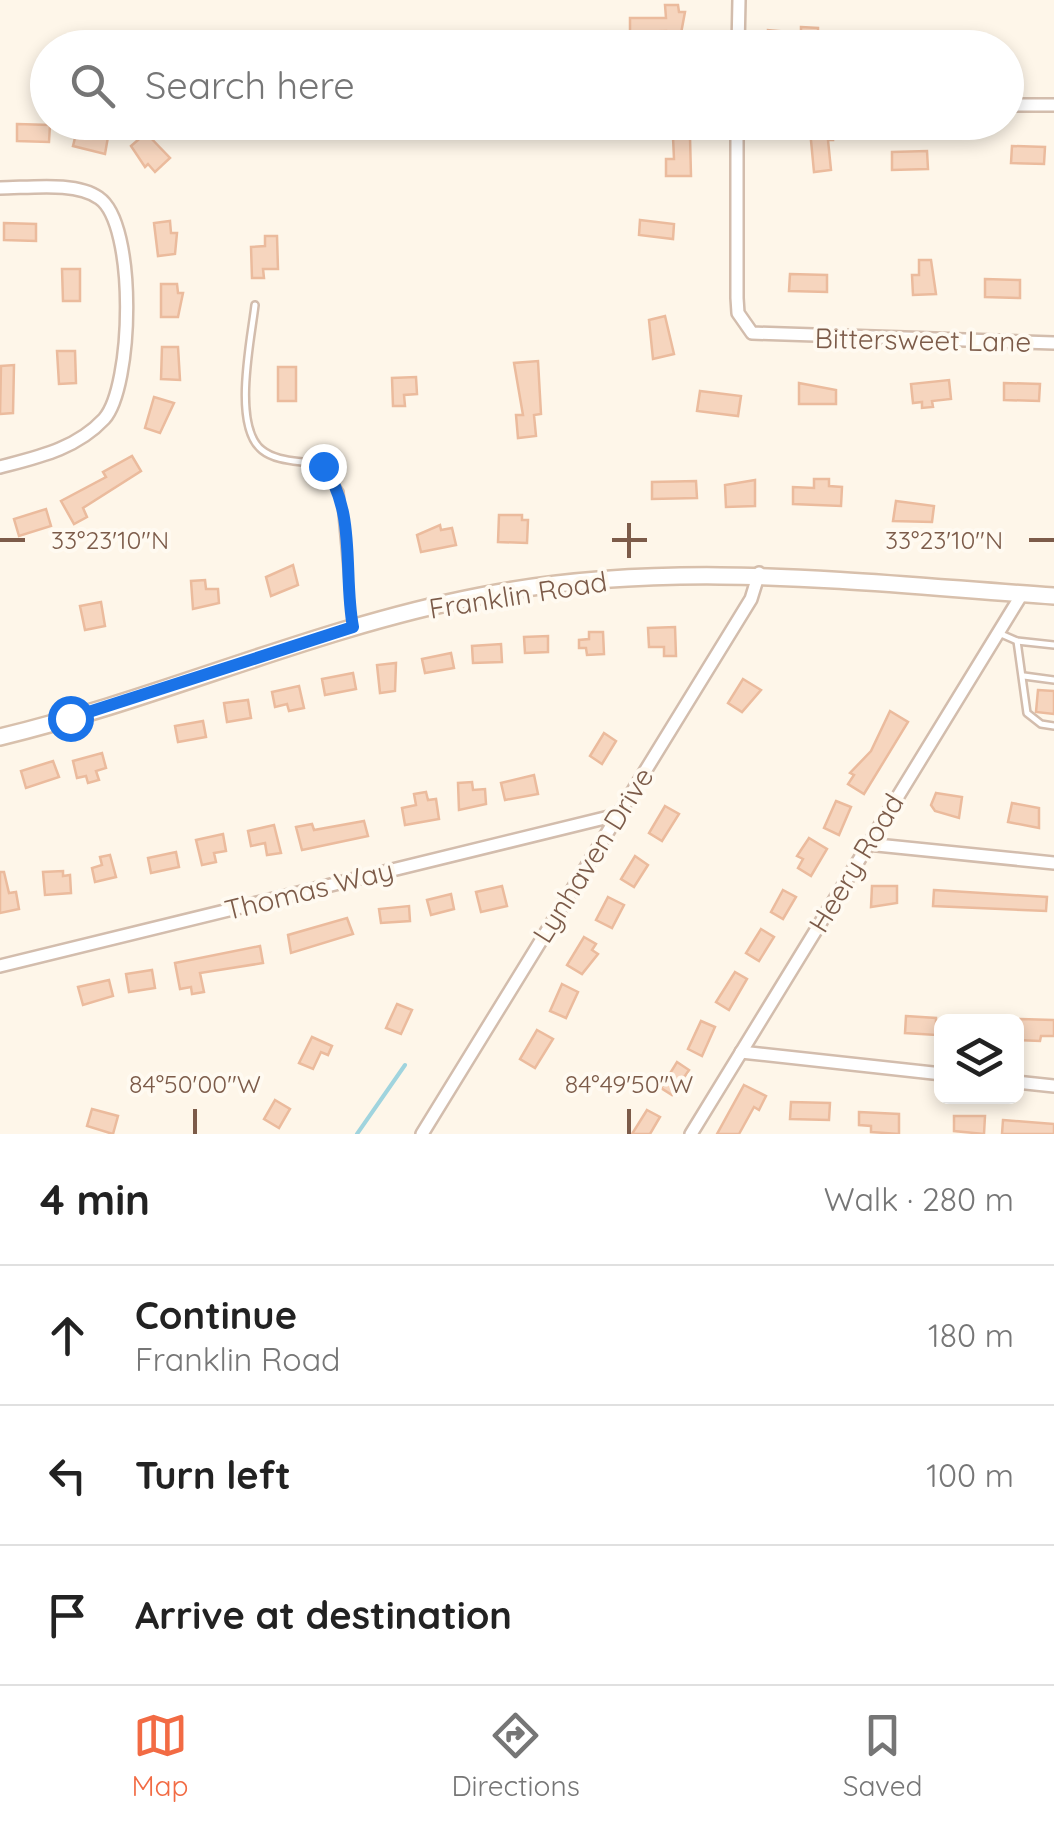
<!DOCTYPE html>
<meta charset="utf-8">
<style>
:root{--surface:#fff;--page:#f6f6f6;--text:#222;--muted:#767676;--line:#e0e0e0;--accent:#f26b44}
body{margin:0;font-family:Quicksand,sans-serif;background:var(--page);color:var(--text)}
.controls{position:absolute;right:30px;bottom:30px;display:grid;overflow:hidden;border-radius:15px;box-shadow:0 5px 15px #0003}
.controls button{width:90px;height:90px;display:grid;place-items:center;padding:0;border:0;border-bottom:2px solid var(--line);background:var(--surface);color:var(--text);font:50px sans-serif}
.stop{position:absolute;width:30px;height:30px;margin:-22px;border:8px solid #1a73e8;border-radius:50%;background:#fff}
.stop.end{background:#1a73e8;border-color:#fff;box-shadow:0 2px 10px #0008}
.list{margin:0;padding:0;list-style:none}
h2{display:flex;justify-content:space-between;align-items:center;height:130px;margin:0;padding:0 40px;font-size:42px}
h2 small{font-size:32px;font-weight:400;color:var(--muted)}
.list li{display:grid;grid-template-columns:65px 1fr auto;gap:30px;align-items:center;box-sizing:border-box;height:140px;padding:0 40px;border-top:2px solid var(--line)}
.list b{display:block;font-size:38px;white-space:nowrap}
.list p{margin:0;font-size:32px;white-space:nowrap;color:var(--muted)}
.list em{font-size:32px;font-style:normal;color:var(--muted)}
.icon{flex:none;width:55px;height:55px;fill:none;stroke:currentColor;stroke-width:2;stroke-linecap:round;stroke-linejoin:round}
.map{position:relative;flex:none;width:1054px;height:1134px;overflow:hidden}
.search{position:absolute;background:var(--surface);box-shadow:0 5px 15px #0003;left:30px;right:30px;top:30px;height:110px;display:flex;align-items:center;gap:25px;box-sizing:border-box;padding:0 35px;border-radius:55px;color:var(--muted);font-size:38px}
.sheet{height:550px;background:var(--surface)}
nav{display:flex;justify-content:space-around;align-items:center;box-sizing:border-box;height:140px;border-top:2px solid var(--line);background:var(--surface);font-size:28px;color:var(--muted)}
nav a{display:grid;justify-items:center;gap:5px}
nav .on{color:var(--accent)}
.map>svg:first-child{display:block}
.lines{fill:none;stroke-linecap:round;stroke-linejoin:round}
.stream{stroke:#a0d4de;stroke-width:4}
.building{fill:#f6d5be;stroke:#ebbb9d;stroke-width:2.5}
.lane-casing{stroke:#d3bdad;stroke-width:10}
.street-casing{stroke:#d3bdad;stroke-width:16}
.secondary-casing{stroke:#d8c0ac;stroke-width:20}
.lane{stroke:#fff;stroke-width:5}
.street{stroke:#fff;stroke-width:11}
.secondary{stroke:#fff;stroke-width:15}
.route{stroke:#1a73e8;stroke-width:12}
.ticks{fill:none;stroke:#7c5b49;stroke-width:4}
.labels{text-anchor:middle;stroke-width:8;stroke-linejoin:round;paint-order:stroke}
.street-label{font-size:28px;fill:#7c5b49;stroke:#fffaf1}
.ticks-label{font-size:25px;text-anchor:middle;fill:#7c5b49;stroke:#fffaf1;stroke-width:8;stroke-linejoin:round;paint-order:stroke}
</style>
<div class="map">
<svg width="1054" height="1134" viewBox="0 0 1054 1134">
<rect width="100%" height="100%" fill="#fef6e9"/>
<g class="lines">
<!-- stream -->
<polyline class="stream" points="357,1134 405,1065"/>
</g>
<!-- building -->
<g class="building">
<polygon points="665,5 678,5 679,12 685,12 679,44 666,44 666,31 630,32 630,18 666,18"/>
<polygon points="801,27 818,28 818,34 829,35 829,48 787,48 787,43 768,42 768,30 801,33"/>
<polygon points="881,35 908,36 908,48 881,48"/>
<polygon points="17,124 50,125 49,142 17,141"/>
<polygon points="832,128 833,140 828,140 831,170 814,172 810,130"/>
<polygon points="77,130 108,137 105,154 73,146"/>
<polygon points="146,133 170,158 155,172 148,164 145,167 131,146"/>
<polygon points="673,137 690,137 691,176 666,176 666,159 674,159"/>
<polygon points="1012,146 1045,147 1044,164 1011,163"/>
<polygon points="927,151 928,169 892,170 892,152"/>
<polygon points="640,220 674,224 673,239 639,235"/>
<polygon points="170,221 171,233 177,233 175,254 158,256 154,223"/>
<polygon points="4,223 36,224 36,241 4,240"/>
<polygon points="265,236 277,236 278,269 263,269 264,278 252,278 251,247 265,246"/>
<polygon points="919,260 931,260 936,294 913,295 912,275 919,275"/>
<polygon points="62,269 80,269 80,301 63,301"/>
<polygon points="790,274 827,275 827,292 789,291"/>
<polygon points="985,279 1020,280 1020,298 985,297"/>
<polygon points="161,284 177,284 178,293 183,293 178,317 161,317"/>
<polygon points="665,316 674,354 653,359 649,320"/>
<polygon points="162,347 178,347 180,380 161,379"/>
<polygon points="57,351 75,351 76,383 59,384"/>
<polygon points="538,361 541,414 534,415 536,436 518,438 516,415 523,415 514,363"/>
<polygon points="14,365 13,413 0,414 1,366"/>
<rect x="278" y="367" width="18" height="34"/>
<polygon points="416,377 417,394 404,395 405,406 393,406 392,378"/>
<polygon points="949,380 951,399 932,401 933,407 922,408 922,402 913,403 911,384"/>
<polygon points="799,383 836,390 836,404 799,404"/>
<polygon points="1004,383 1040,384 1039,401 1004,400"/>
<polygon points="700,391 741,396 738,416 697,411"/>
<polygon points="154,397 174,403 160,433 145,428"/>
<polygon points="132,456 141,471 83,508 87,517 74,524 61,501 106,477 103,472"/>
<polygon points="814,479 829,479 829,486 842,487 841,506 793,504 793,487 814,488"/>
<polygon points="755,480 755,506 726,507 725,485"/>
<polygon points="696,481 697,498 652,499 652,482"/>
<polygon points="896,501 934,506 932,522 893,521"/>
<polygon points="46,509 51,526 19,536 14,519"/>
<polygon points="499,515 522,515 522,520 528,520 527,543 498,542"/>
<polygon points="440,525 441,530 452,528 456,545 421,552 417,535"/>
<polygon points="293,565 298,585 271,596 266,577"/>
<polygon points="205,580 206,589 218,589 219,603 193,609 191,581"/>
<polygon points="101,602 105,626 85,630 80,606"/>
<polygon points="675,627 676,656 664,656 664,647 649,647 648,628"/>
<polygon points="589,632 603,632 604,654 587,655 586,648 579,648 579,640 589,639"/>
<polygon points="548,636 548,652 525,653 524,637"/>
<polygon points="501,644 502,662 473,663 472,646"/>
<polygon points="451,653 454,668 425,673 422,659"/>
<polygon points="396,663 395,691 380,693 377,665"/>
<polygon points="353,673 356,689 325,695 322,679"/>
<polygon points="743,679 761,690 742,712 728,703"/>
<polygon points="299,686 304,708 289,711 287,704 275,707 272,692"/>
<polygon points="1038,690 1054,691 1054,714 1036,712"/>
<polygon points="248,700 251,718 227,722 224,703"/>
<polygon points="890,711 908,722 864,794 848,784 854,775 850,773 871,751"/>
<polygon points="203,721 206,737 178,742 175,726"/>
<polygon points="604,733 616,741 602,764 590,756"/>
<polygon points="102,753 106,768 96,771 99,780 88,783 86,776 77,778 73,761"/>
<polygon points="53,761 59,777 26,788 21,771"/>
<polygon points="534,775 538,794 505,800 501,783"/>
<polygon points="472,782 473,790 485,789 486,804 459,810 458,783"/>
<polygon points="426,792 428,800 436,799 439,819 405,825 402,808 416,805 414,794"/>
<polygon points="936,793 962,797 959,818 935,811 931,805"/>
<polygon points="836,801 851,807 839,835 824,828"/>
<polygon points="1012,803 1039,808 1039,828 1008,822"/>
<polygon points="665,806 679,814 662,841 649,833"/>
<polygon points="364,821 368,836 302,850 296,827 312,824 314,830"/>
<polygon points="274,825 281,853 267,855 265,843 251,846 248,831"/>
<polygon points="223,834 226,851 214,853 216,862 202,865 196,840"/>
<polygon points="809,838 827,849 811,876 798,868 803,859 797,856"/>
<polygon points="176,852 179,867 151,873 148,858"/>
<polygon points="110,855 116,877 95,882 92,868 102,865 100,857"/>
<polygon points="635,856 648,865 634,887 621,879"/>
<polygon points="63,871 63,876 70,875 71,893 45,895 43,872"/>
<polygon points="0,872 4,872 9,893 16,892 19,909 0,913"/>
<polygon points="502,886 507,906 481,912 476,892"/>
<polygon points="872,886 897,886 897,903 871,907"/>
<polygon points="783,890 796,897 783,919 771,912"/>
<polygon points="934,890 1047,897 1046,911 933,906"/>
<polygon points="451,894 454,909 431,915 427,900"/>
<polygon points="608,897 624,905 612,928 596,920"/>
<polygon points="409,906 410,921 381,923 379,909"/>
<polygon points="347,918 353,934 291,953 288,935"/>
<polygon points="761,929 774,937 759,961 746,953"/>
<polygon points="584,937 596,944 592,950 598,954 582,974 567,965"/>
<polygon points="260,946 263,963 200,973 204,992 192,994 191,987 180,989 175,963"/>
<polygon points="152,970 155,988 129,992 126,974"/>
<polygon points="735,972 747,979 729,1010 716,1002"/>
<polygon points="109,980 113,996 83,1005 78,987"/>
<polygon points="562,984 578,992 566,1018 550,1011"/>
<polygon points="397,1004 412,1010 401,1034 386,1028"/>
<polygon points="906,1016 936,1018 936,1035 905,1033"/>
<polygon points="1020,1019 1054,1020 1054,1036 1041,1036 1040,1041 1016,1040"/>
<polygon points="701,1021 715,1027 702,1056 688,1049"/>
<polygon points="537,1030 553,1039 535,1068 520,1059"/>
<polygon points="312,1037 332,1046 328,1055 321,1052 313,1069 299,1063"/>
<polygon points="677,1062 689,1070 672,1095 661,1088"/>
<polygon points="744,1085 766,1096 759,1110 754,1107 739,1134 717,1134"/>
<polygon points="275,1100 290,1109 279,1128 264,1119"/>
<polygon points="791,1102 830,1103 829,1120 790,1119"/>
<polygon points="92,1109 118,1116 113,1134 87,1126"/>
<polygon points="647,1110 660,1117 650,1134 632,1134"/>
<polygon points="859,1112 899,1114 899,1134 871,1132 871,1126 859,1125"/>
<polygon points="954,1116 985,1116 984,1134 954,1131"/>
<polygon points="1003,1120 1054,1124 1054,1134 1002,1134"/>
</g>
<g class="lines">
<defs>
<g id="lane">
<path d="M255 305C251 340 232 426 262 450 278 463 304 460 323 466L340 492 352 624"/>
<polyline points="1001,634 1017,641 1054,645"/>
<polyline points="1017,641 1027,713 1041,724 1054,726"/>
<polyline points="1024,676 1054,680"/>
</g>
<g id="street">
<polyline points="738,48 739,0"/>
<polyline points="1006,105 1054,105"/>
<polyline points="737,122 737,298 738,313 752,333 1054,343"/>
<path d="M0 188C28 188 76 181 99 198 137 224 133 387 104 419 76 449 38 457 0 467"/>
<polyline points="867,844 1054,863"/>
<polyline points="0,966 617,815"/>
<polyline points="741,1052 942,1074"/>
<polyline points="1016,1082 1054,1086"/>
<polyline points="422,1134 751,599 759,573"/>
<polyline points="691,1134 1022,594"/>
</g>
<path id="secondary" d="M0 737C162 698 315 628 480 596 672 558 861 583 1054 596"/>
</defs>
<!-- lane casing -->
<use href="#lane" class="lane-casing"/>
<!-- street casing -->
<use href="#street" class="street-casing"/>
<!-- secondary casing -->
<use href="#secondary" class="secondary-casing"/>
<!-- lane -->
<use href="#lane" class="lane"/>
<!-- street -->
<use href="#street" class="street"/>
<!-- secondary -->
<use href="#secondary" class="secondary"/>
</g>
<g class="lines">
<!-- route -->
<path class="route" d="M70 718 353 627C343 575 357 510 323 466"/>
</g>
<!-- ticks -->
<path class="ticks" d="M629 523V558M0 540H25M612 540H647M1029 540H1054M195 1109V1134M629 1109V1134"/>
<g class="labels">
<!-- street labels -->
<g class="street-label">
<text transform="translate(923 340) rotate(1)" y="10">Bittersweet Lane</text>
<text transform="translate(518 595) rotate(-9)" y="10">Franklin Road</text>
<text transform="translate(593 855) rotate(-58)" y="10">Lynhaven Drive</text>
<text transform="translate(856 863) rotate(-59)" y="10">Heery Road</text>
<text transform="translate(309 890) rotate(-14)" y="10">Thomas Way</text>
</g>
</g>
<g class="ticks-label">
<text x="110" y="549">33°23'10"N</text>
<text x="944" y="549">33°23'10"N</text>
<text x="195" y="1093">84°50'00"W</text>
<text x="629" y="1093">84°49'50"W</text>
</g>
</svg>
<div class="controls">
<button><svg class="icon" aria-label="layers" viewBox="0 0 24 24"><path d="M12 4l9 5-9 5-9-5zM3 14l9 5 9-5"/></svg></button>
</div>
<div class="stop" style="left:70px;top:718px"></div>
<div class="stop end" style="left:323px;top:466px"></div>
<div class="search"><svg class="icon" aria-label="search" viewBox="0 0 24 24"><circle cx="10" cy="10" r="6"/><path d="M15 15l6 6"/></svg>Search here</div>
</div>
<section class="sheet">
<h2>4 min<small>Walk · 280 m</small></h2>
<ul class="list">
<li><svg class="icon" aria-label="ahead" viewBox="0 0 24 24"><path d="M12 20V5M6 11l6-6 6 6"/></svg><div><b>Continue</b><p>Franklin Road</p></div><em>180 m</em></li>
<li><svg class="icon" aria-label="left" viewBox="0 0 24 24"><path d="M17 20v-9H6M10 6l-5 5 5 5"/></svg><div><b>Turn left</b></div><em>100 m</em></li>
<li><svg class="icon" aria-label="arrive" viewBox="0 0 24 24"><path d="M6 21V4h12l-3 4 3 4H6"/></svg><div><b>Arrive at destination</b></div></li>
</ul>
</section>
<nav>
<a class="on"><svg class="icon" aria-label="map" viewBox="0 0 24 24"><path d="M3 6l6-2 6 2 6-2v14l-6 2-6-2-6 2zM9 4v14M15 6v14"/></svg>Map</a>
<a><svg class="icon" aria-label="directions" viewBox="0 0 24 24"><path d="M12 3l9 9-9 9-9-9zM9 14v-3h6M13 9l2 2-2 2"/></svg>Directions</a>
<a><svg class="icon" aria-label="saved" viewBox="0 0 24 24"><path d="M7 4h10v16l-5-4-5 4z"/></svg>Saved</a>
</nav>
